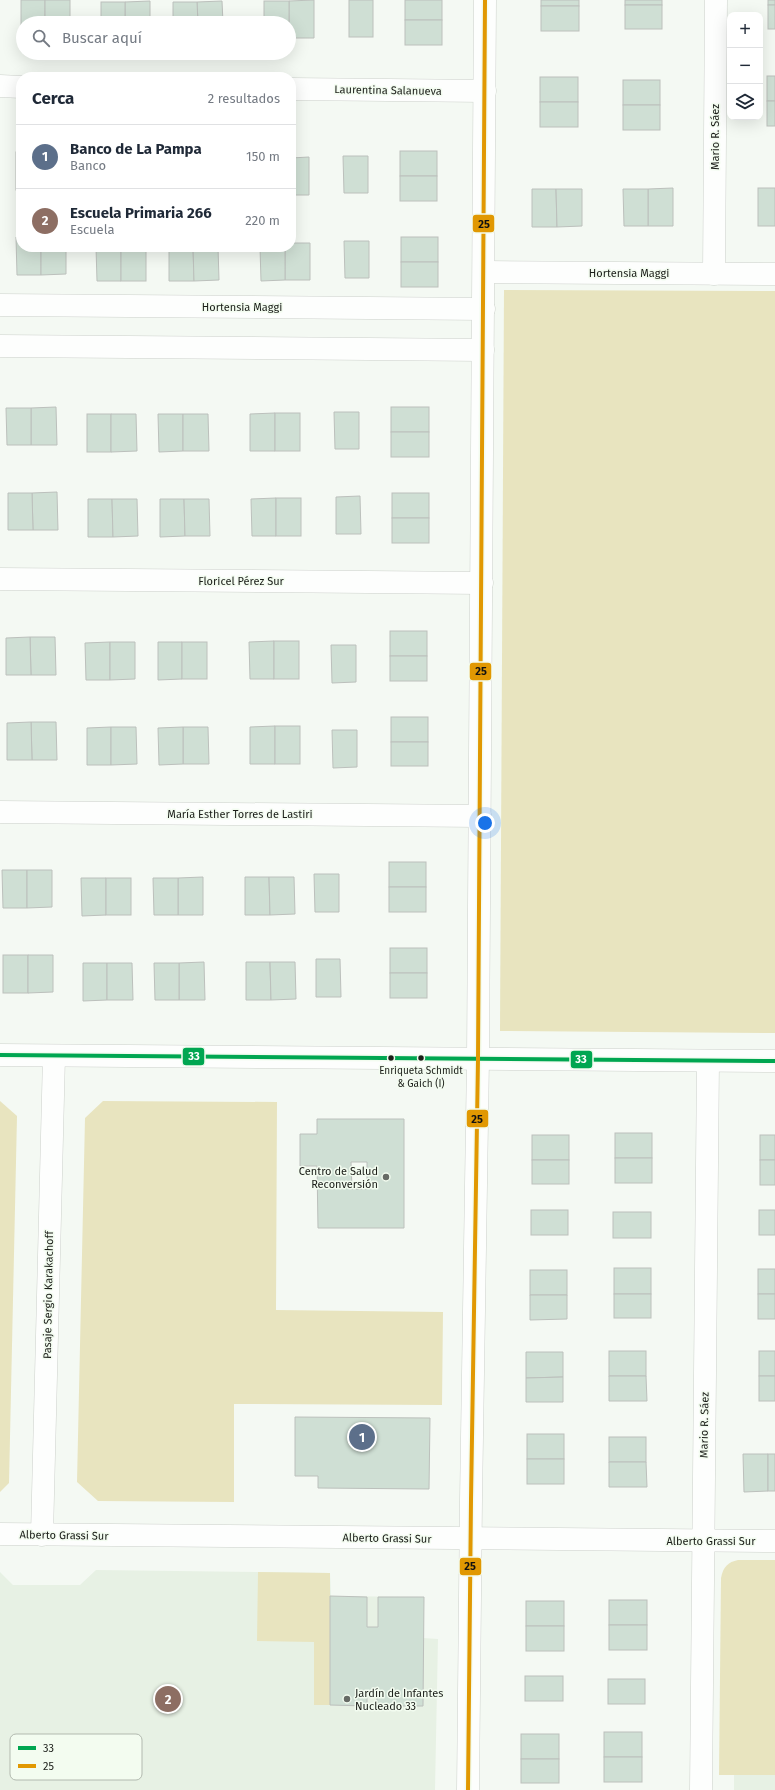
<!DOCTYPE html>
<html lang="es">
<meta charset="utf-8">
<style>
:root{--surface:#fff;--page:#f6f6f7;--text:#1f2937;--muted:#747a83;--line:#e0e1e3;--accent:#7c3aed}
body{margin:0;font-family:"Fira Sans",sans-serif;background:var(--page);color:var(--text)}
.controls{position:absolute;right:12px;top:12px;display:grid;overflow:hidden;border-radius:8px;box-shadow:0 4px 16px #0002}
.controls button{width:36px;height:36px;display:grid;place-items:center;padding:0;border:0;border-bottom:1px solid var(--line);background:var(--surface);color:var(--text);font:20px sans-serif}
.you{position:absolute;left:485px;top:823px;width:14px;height:14px;margin:-10px;border:3px solid #fff;border-radius:50%;background:#1a73e8;box-shadow:0 0 0 6px #1a73e833}
.badge{display:grid;place-items:center;width:26px;height:26px;border-radius:50%;background:var(--accent);color:#fff;font-size:13px;font-weight:700}
.pin{position:absolute;translate:-50% -50%;border:2px solid #fff;box-shadow:0 1px 4px #0006}
.list{margin:0;padding:0;list-style:none}
h2{display:flex;justify-content:space-between;align-items:center;height:52px;margin:0;padding:0 16px;font-size:17px}
h2 small{font-size:13px;font-weight:400;color:var(--muted)}
.list li{display:grid;grid-template-columns:26px 1fr auto;gap:12px;align-items:center;box-sizing:border-box;height:64px;padding:0 16px;border-top:1px solid var(--line)}
.list b{display:block;font-size:15px;white-space:nowrap}
.list p{margin:0;font-size:13px;white-space:nowrap;color:var(--muted)}
.list em{font-size:13px;font-style:normal;color:var(--muted)}
.icon{flex:none;width:22px;height:22px;fill:none;stroke:currentColor;stroke-width:2;stroke-linecap:round;stroke-linejoin:round}
.map{position:relative;flex:none;width:775px;height:1790px;overflow:hidden}
.search{position:absolute;background:var(--surface);box-shadow:0 4px 16px #0002;left:16px;top:16px;width:280px;height:44px;display:flex;align-items:center;gap:10px;box-sizing:border-box;padding:0 14px;border-radius:22px;color:var(--muted);font-size:15px}
.panel{position:absolute;background:var(--surface);box-shadow:0 4px 16px #0002;left:16px;top:72px;width:280px;height:180px;border-radius:16px}
.map>svg:first-child{display:block}
.built{fill:#e7f1e4}
.green{fill:#e8e4bf}
.building{fill:#cfdfd4;stroke:#bcc0bc;fill-rule:evenodd}
.lines{fill:none;stroke-linecap:round;stroke-linejoin:round}
.minor-casing{stroke:#cdd1cc;stroke-width:23}
.tertiary-casing{stroke:#cdd1cc;stroke-width:23}
.minor{stroke:#fdfefd;stroke-width:22}
.tertiary{stroke:#fdfefd;stroke-width:22}
.bus-1-casing{stroke:#f3fcf0;stroke-width:7}
.bus-2-casing{stroke:#f3fcf0;stroke-width:7}
.bus-1{stroke:#00a651;stroke-width:4}
.bus-2{stroke:#e19802;stroke-width:4}
.bus-dot{fill:#1a1d18;stroke:#f3fcf0;stroke-width:1.5}
.poi-dot{fill:#666a65;stroke:#f3fcf0;stroke-width:1.5}
.labels{text-anchor:middle;stroke-width:3;stroke-linejoin:round;paint-order:stroke}
.bus-label{font-size:10px;fill:#1a1d18;stroke:#f3fcf0}
.street-label{font-size:11px;fill:#1a1d18;stroke:#f3fcf0}
.poi-label{font-size:11px;fill:#1a1d18;stroke:#f3fcf0;text-anchor:end}
.key{fill:#f3fcf0;stroke:#b2b9af;stroke-width:1}
.key-label{font-size:11px;fill:#1a1d18}
.line-badge{stroke:#f3fcf0;stroke-width:1.5}
.badge-label{font-size:11px;text-anchor:middle;font-weight:bold;fill:#fff}
.pale-badge-label{font-size:11px;text-anchor:middle;font-weight:bold;fill:#111}
</style>
<div class="map">
<svg width="775" height="1790" viewBox="0 0 775 1790">
<rect width="100%" height="100%" fill="#f4f9f3"/>
<!-- built -->
<g class="built">
<polygon points="96,1570 330,1573 331,1596 424,1597 423,1638 438,1639 435,1790 0,1790 0,1572 13,1585 80,1585"/>
<rect x="734" y="1775" width="41" height="15"/>
</g>
<!-- green -->
<g class="green">
<polygon points="504,290 775,291 775,1033 500,1031"/>
<polygon points="0,1101 17,1116 9,1483 0,1492"/>
<polygon points="103,1101 277,1102 276,1310 443,1312 442,1405 234,1404 234,1502 98,1501 77,1482 85,1118"/>
<path d="M738 1560H775V1775H719L721 1578C723 1567 728 1562 738 1560Z"/>
<polygon points="258,1572 330,1573 330,1705 314,1705 314,1642 257,1641"/>
</g>
<!-- building -->
<g class="building">
<polygon points="21,0 45,0 45,23 23,23 23,33 21,33"/>
<rect x="45" y="0" width="25" height="23"/>
<polygon points="314,0 314,38 289,38 289,1"/>
<rect x="349" y="0" width="24" height="37"/>
<rect x="405" y="0" width="37" height="20"/>
<rect x="541" y="0" width="38" height="6"/>
<rect x="625" y="0" width="37" height="5"/>
<rect x="768" y="0" width="7" height="5"/>
<polygon points="150,1 150,23 125,23 125,2"/>
<polygon points="222,1 223,23 198,23 197,2"/>
<rect x="264" y="1" width="25" height="22"/>
<rect x="101" y="2" width="24" height="21"/>
<polygon points="173,2 197,2 198,23 173,23"/>
<rect x="625" y="5" width="37" height="24"/>
<rect x="768" y="5" width="7" height="24"/>
<rect x="541" y="6" width="38" height="25"/>
<rect x="405" y="20" width="37" height="25"/>
<rect x="767" y="76" width="8" height="25"/>
<rect x="540" y="77" width="38" height="25"/>
<rect x="623" y="80" width="37" height="25"/>
<rect x="767" y="101" width="8" height="25"/>
<rect x="540" y="102" width="38" height="25"/>
<rect x="623" y="105" width="37" height="25"/>
<rect x="400" y="151" width="37" height="25"/>
<rect x="16" y="152" width="5" height="38"/>
<polygon points="343,156 368,156 368,193 344,193"/>
<polygon points="309,157 309,195 291,195 291,158"/>
<rect x="400" y="176" width="37" height="25"/>
<polygon points="673,188 673,226 648,226 648,189"/>
<rect x="758" y="188" width="17" height="38"/>
<polygon points="532,189 556,189 557,227 532,227"/>
<polygon points="556,189 582,189 582,226 557,227"/>
<polygon points="623,189 648,189 648,226 624,226"/>
<polygon points="16,237 21,237 21,247 41,247 41,275 17,275"/>
<rect x="401" y="237" width="37" height="25"/>
<polygon points="344,241 369,241 369,278 345,278"/>
<polygon points="291,243 310,243 310,280 285,280 285,247 291,247"/>
<polygon points="41,247 66,247 66,274 41,275"/>
<polygon points="96,247 121,247 121,281 97,281"/>
<rect x="121" y="247" width="25" height="34"/>
<polygon points="169,247 193,247 194,281 169,281"/>
<polygon points="193,247 218,247 219,280 194,281"/>
<polygon points="260,247 285,247 285,280 261,281"/>
<rect x="401" y="262" width="37" height="25"/>
<polygon points="56,407 57,445 31,445 31,408"/>
<rect x="391" y="407" width="38" height="25"/>
<polygon points="6,408 31,408 31,445 7,445"/>
<polygon points="334,412 359,412 359,449 335,449"/>
<polygon points="275,413 275,451 250,451 250,414"/>
<rect x="275" y="413" width="25" height="38"/>
<rect x="87" y="414" width="24" height="38"/>
<polygon points="111,414 136,414 137,451 111,452"/>
<polygon points="158,414 183,414 183,451 159,452"/>
<polygon points="183,414 208,414 209,451 183,451"/>
<rect x="391" y="432" width="38" height="25"/>
<polygon points="57,492 58,530 33,530 32,493"/>
<polygon points="8,493 32,493 33,530 8,530"/>
<rect x="392" y="493" width="37" height="25"/>
<polygon points="360,496 361,534 336,534 336,497"/>
<polygon points="276,498 276,536 252,536 251,499"/>
<rect x="276" y="498" width="25" height="38"/>
<polygon points="88,499 112,499 113,537 88,537"/>
<polygon points="112,499 137,499 138,536 113,537"/>
<polygon points="160,499 184,499 185,536 160,537"/>
<polygon points="184,499 209,499 210,536 185,536"/>
<rect x="392" y="518" width="37" height="25"/>
<rect x="390" y="631" width="37" height="25"/>
<polygon points="30,637 55,637 56,675 31,675"/>
<polygon points="30,637 31,675 6,675 6,638"/>
<polygon points="274,641 274,679 250,679 249,642"/>
<rect x="274" y="641" width="25" height="38"/>
<polygon points="110,642 110,680 86,680 85,643"/>
<polygon points="110,642 135,642 135,679 110,680"/>
<polygon points="158,642 182,642 182,679 158,680"/>
<rect x="182" y="642" width="25" height="37"/>
<polygon points="331,645 356,645 356,682 332,683"/>
<rect x="390" y="656" width="37" height="25"/>
<rect x="391" y="717" width="37" height="25"/>
<polygon points="31,722 56,722 57,760 32,760"/>
<polygon points="31,722 32,760 7,760 7,723"/>
<polygon points="275,726 275,764 250,764 250,727"/>
<rect x="275" y="726" width="25" height="38"/>
<polygon points="111,727 111,765 87,765 87,728"/>
<polygon points="111,727 136,727 137,764 111,765"/>
<polygon points="183,727 208,727 209,764 183,764"/>
<polygon points="183,727 183,764 159,765 158,728"/>
<polygon points="332,730 357,730 357,767 333,768"/>
<rect x="391" y="742" width="37" height="24"/>
<rect x="389" y="862" width="37" height="25"/>
<polygon points="2,870 27,870 27,908 3,908"/>
<polygon points="27,870 52,870 52,907 27,908"/>
<polygon points="314,874 339,874 339,912 315,912"/>
<polygon points="203,877 203,915 178,915 178,878"/>
<polygon points="245,877 269,877 270,915 245,915"/>
<polygon points="269,877 294,877 295,914 270,915"/>
<polygon points="81,878 106,878 106,915 82,916"/>
<rect x="106" y="878" width="25" height="37"/>
<polygon points="153,878 178,878 178,915 154,915"/>
<rect x="389" y="887" width="37" height="25"/>
<rect x="390" y="948" width="37" height="25"/>
<rect x="3" y="955" width="25" height="38"/>
<polygon points="28,955 53,955 53,992 28,993"/>
<polygon points="316,959 340,959 341,997 316,997"/>
<polygon points="204,962 205,1000 179,1000 179,963"/>
<polygon points="246,962 270,962 271,1000 246,1000"/>
<polygon points="270,962 295,962 296,999 271,1000"/>
<polygon points="83,963 107,963 107,1000 83,1001"/>
<polygon points="107,963 132,963 133,1000 107,1000"/>
<polygon points="154,963 179,963 179,1000 155,1000"/>
<rect x="390" y="973" width="37" height="25"/>
<path d="M317 1119H404V1228H318L317 1166H300V1134H317ZM351 1162H367V1189H352Z"/>
<rect x="615" y="1133" width="37" height="25"/>
<rect x="532" y="1135" width="37" height="25"/>
<rect x="760" y="1135" width="15" height="25"/>
<rect x="615" y="1158" width="37" height="25"/>
<rect x="532" y="1160" width="37" height="24"/>
<rect x="760" y="1160" width="15" height="25"/>
<rect x="531" y="1210" width="37" height="25"/>
<rect x="759" y="1210" width="16" height="25"/>
<rect x="613" y="1212" width="38" height="26"/>
<rect x="614" y="1268" width="37" height="26"/>
<rect x="758" y="1269" width="17" height="25"/>
<rect x="530" y="1270" width="37" height="25"/>
<rect x="614" y="1294" width="37" height="24"/>
<rect x="758" y="1294" width="17" height="25"/>
<polygon points="530,1295 567,1295 567,1319 530,1320"/>
<rect x="609" y="1351" width="37" height="25"/>
<rect x="759" y="1351" width="16" height="25"/>
<polygon points="526,1352 563,1352 563,1377 526,1378"/>
<polygon points="609,1376 646,1376 647,1401 609,1401"/>
<rect x="759" y="1376" width="16" height="25"/>
<polygon points="563,1377 563,1402 526,1402 526,1378"/>
<polygon points="295,1417 430,1418 429,1489 318,1488 318,1476 295,1476"/>
<rect x="527" y="1434" width="37" height="25"/>
<rect x="609" y="1437" width="37" height="25"/>
<polygon points="743,1454 768,1454 768,1491 744,1492"/>
<rect x="768" y="1454" width="7" height="37"/>
<rect x="527" y="1459" width="37" height="25"/>
<polygon points="609,1462 646,1462 647,1487 609,1487"/>
<polygon points="330,1596 367,1597 367,1627 378,1627 378,1597 424,1597 423,1706 377,1706 377,1692 367,1692 367,1706 330,1705"/>
<rect x="609" y="1600" width="38" height="25"/>
<rect x="526" y="1601" width="38" height="25"/>
<rect x="609" y="1625" width="38" height="25"/>
<rect x="526" y="1626" width="38" height="25"/>
<rect x="525" y="1676" width="38" height="25"/>
<rect x="608" y="1679" width="37" height="25"/>
<rect x="604" y="1732" width="38" height="25"/>
<rect x="521" y="1734" width="38" height="25"/>
<rect x="604" y="1757" width="38" height="25"/>
<rect x="521" y="1759" width="38" height="24"/>
</g>
<g class="lines">
<defs>
<g id="minor">
<polyline points="484,272 775,274"/>
<polyline points="714,274 716,0"/>
<polyline points="0,305 484,309"/>
<polyline points="0,346 483,350"/>
<polyline points="0,579 482,583"/>
<polyline points="0,812 480,816"/>
<polyline points="0,1534 775,1541"/>
<polyline points="42,1535 54,1056"/>
<polyline points="701,1790 708,1061"/>
</g>
<g id="tertiary">
<polyline points="0,86 21,87"/>
<polyline points="291,89 485,91"/>
<polyline points="0,1055 775,1061"/>
<polyline points="468,1790 471,1500 478,1059 485,0"/>
</g>
</defs>
<!-- minor casing -->
<use href="#minor" class="minor-casing"/>
<!-- tertiary casing -->
<use href="#tertiary" class="tertiary-casing"/>
<!-- minor -->
<use href="#minor" class="minor"/>
<!-- tertiary -->
<use href="#tertiary" class="tertiary"/>
<defs>
<polyline id="bus-1" points="0,1055 775,1061"/>
<polyline id="bus-2" points="468,1790 471,1500 478,1059 485,0"/>
</defs>
<!-- bus-1 casing -->
<use href="#bus-1" class="bus-1-casing"/>
<!-- bus-2 casing -->
<use href="#bus-2" class="bus-2-casing"/>
<!-- bus-1 -->
<use href="#bus-1" class="bus-1"/>
<!-- bus-2 -->
<use href="#bus-2" class="bus-2"/>
</g>
<!-- markers -->
<g class="bus-dot">
<circle cx="391" cy="1058" r="3.5"/>
<circle cx="421" cy="1058" r="3.5"/>
</g>
<g class="poi-dot">
<circle cx="386" cy="1177" r="4"/>
<circle cx="347" cy="1699" r="4"/>
</g>
<g class="labels">
<!-- bus labels -->
<g class="bus-label">
<text x="421" y="1074">Enriqueta Schmidt<tspan x="421" dy="13">&amp; Gaich (I)</tspan></text>
</g>
<!-- street labels -->
<g class="street-label">
<text transform="translate(388 90) rotate(1)" y="4">Laurentina Salanueva</text>
<text transform="translate(715 137) rotate(-90)" y="4">Mario R. Sáez</text>
<text x="629" y="277">Hortensia Maggi</text>
<text x="242" y="311">Hortensia Maggi</text>
<text x="241" y="585">Floricel Pérez Sur</text>
<text x="240" y="818">María Esther Torres de Lastiri</text>
<text transform="translate(48 1295) rotate(-89)" y="4">Pasaje Sergio Karakachoff</text>
<text transform="translate(704 1425) rotate(-89)" y="4">Mario R. Sáez</text>
<text transform="translate(64 1535) rotate(1)" y="4">Alberto Grassi Sur</text>
<text transform="translate(387 1538) rotate(1)" y="4">Alberto Grassi Sur</text>
<text x="711" y="1545">Alberto Grassi Sur</text>
</g>
<!-- poi labels -->
<g class="poi-label">
<text x="378" y="1175">Centro de Salud<tspan x="378" dy="13">Reconversión</tspan></text>
<text x="355" y="1697" text-anchor="start">Jardín de Infantes<tspan x="355" dy="13">Nucleado 33</tspan></text>
</g>
</g>
<!-- legend -->
<rect x="10" y="1734" width="132" height="46" rx="6" class="key"/>
<rect x="18" y="1746" width="18" height="4" fill="#00a651"/>
<rect x="18" y="1764" width="18" height="4" fill="#e19802"/>
<g class="key-label">
<text x="43" y="1752">33</text>
<text x="43" y="1770">25</text>
</g>
<g class="line-badge">
<rect x="472" y="214" width="23" height="19" rx="4" fill="#e19802"/>
<rect x="469" y="662" width="23" height="19" rx="4" fill="#e19802"/>
<rect x="182" y="1047" width="23" height="19" rx="4" fill="#00a651"/>
<rect x="570" y="1050" width="23" height="19" rx="4" fill="#00a651"/>
<rect x="466" y="1109" width="23" height="19" rx="4" fill="#e19802"/>
<rect x="459" y="1557" width="23" height="19" rx="4" fill="#e19802"/>
</g>
<g class="badge-label">
<text x="194" y="1060">33</text>
<text x="581" y="1063">33</text>
</g>
<g class="pale-badge-label">
<text x="484" y="228">25</text>
<text x="481" y="675">25</text>
<text x="477" y="1123">25</text>
<text x="470" y="1570">25</text>
</g>
</svg>
<div class="controls">
<button>+</button>
<button>−</button>
<button><svg class="icon" aria-label="layers" viewBox="0 0 24 24"><path d="M12 4l9 5-9 5-9-5zM3 14l9 5 9-5"/></svg></button>
</div>
<div class="you"></div>
<div class="pin badge" style="left:362px;top:1437px;background:#5c6f8a">1</div>
<div class="pin badge" style="left:168px;top:1699px;background:#8d6e63">2</div>
<div class="search"><svg class="icon" aria-label="search" viewBox="0 0 24 24"><circle cx="10" cy="10" r="6"/><path d="M15 15l6 6"/></svg>Buscar aquí</div>
<section class="panel">
<h2>Cerca<small>2 resultados</small></h2>
<ul class="list">
<li><span class="badge" style="background:#5c6f8a">1</span><div><b>Banco de La Pampa</b><p>Banco</p></div><em>150 m</em></li>
<li><span class="badge" style="background:#8d6e63">2</span><div><b>Escuela Primaria 266</b><p>Escuela</p></div><em>220 m</em></li>
</ul>
</section>
</div>
